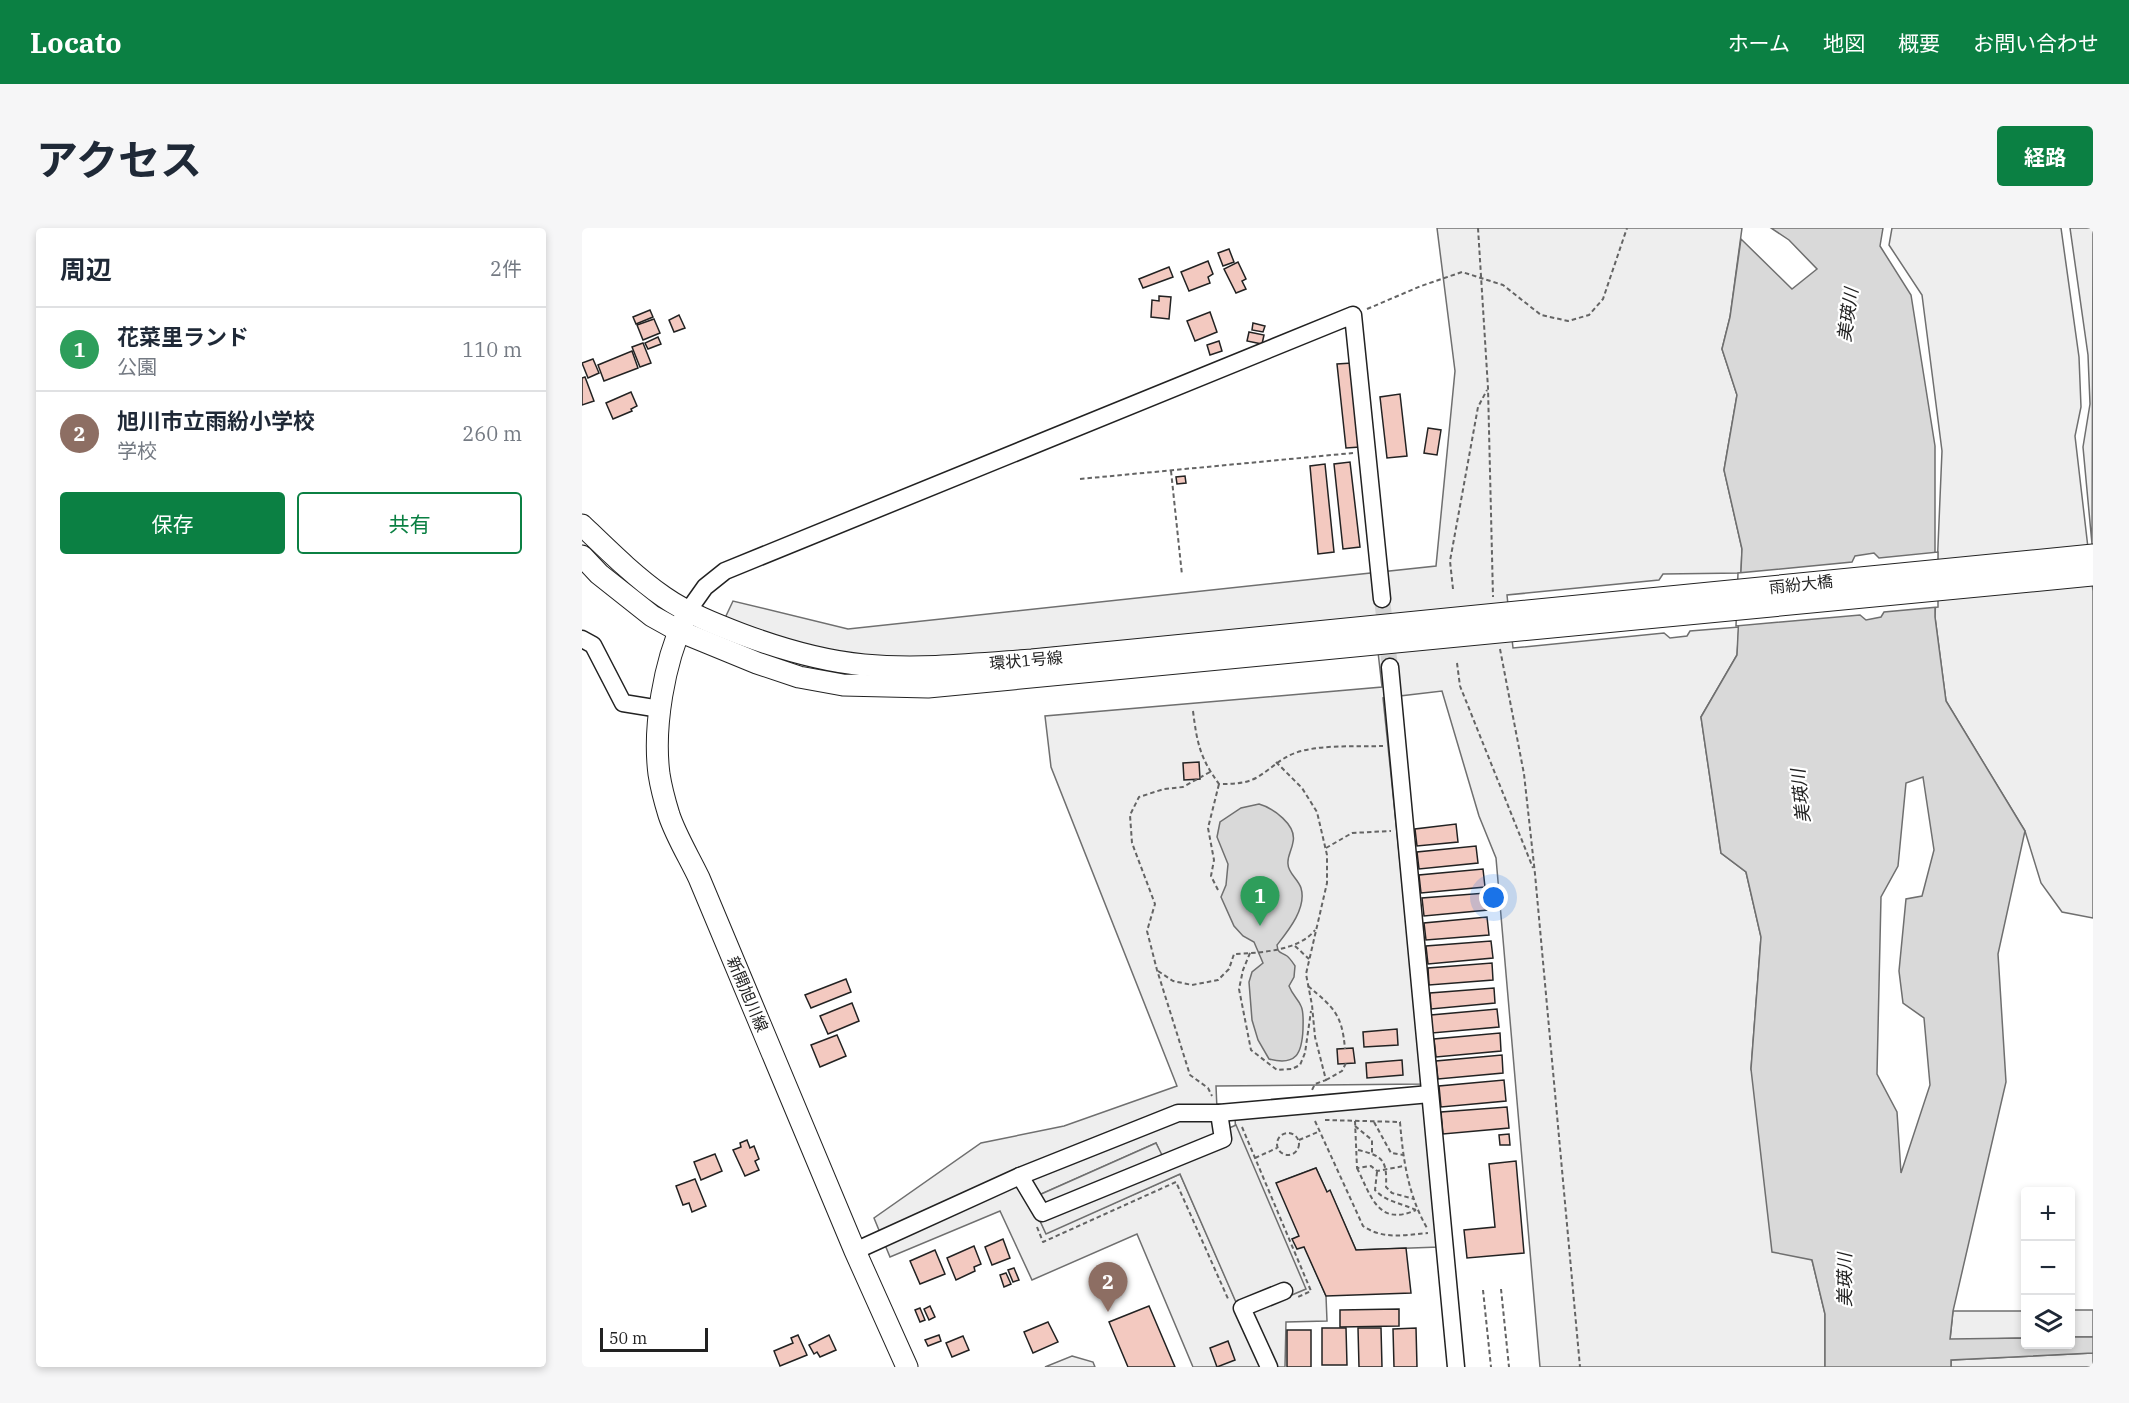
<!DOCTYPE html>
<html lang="ja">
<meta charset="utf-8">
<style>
:root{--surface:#fff;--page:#f6f6f7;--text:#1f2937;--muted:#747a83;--line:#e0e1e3;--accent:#0b8043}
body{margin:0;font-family:"IBM Plex Serif","Noto Sans JP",serif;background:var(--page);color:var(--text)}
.controls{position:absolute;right:18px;bottom:18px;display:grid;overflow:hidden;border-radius:6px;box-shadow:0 3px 9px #0003}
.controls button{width:54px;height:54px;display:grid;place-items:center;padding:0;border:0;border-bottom:2px solid var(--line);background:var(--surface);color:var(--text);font:30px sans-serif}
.scale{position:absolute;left:18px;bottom:15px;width:108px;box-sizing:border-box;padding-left:6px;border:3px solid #222;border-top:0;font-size:16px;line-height:21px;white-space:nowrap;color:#222;-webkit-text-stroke:4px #fff;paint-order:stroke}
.you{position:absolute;left:912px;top:670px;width:21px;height:21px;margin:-15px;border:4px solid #fff;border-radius:50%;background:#1a73e8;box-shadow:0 0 0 9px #1a73e833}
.badge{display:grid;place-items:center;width:39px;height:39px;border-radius:50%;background:var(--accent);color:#fff;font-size:20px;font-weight:700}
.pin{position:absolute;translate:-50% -50px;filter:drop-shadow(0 2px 3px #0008)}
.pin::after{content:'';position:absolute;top:32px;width:21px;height:18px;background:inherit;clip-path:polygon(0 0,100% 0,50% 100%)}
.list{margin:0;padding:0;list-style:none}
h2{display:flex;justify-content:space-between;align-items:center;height:78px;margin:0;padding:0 24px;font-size:26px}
h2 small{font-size:20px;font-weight:400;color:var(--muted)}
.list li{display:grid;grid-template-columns:39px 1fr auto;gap:18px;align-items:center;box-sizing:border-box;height:84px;padding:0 24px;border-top:2px solid var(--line)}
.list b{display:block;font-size:22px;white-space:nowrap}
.list p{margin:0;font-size:20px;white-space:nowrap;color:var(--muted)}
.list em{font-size:20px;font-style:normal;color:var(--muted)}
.actions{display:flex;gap:12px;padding:18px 24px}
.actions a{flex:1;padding:14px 0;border:2px solid var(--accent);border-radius:6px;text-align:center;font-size:21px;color:var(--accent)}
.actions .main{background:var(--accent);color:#fff}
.icon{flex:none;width:33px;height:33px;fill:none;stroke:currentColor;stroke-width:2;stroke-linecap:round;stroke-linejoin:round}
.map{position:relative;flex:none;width:1511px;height:1139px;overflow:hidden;border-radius:6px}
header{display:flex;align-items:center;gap:36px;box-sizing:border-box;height:84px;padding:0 30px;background:var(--accent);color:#fff}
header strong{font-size:28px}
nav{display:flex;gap:33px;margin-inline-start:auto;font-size:21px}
.intro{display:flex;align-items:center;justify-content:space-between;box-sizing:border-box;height:144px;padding:0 36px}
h1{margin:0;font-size:42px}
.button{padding:15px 27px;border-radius:6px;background:var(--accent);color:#fff;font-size:21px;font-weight:700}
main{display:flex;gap:36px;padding:0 36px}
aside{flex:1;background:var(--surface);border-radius:6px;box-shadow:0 3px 9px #0003}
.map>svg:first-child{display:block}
.green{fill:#eee;stroke:#6f6f6f;stroke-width:1.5}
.parking{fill:#ededed;stroke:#6f6f6f;stroke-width:1.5}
.water{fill:#d9d9d9;stroke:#6f6f6f;stroke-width:1.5;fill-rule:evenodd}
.pier{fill:#fff;stroke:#6f6f6f;stroke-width:1.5}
.building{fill:#f3c9c0;stroke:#222;stroke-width:1.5}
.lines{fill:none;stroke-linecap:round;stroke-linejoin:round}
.minor-tunnel{stroke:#d3d3d3;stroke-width:16;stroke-dasharray:16 8;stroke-linecap:butt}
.minor-casing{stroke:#222;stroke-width:19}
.major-casing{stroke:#222;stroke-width:23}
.path{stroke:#646464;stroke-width:2;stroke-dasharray:4.5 3;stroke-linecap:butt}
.minor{stroke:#fff;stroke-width:16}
.major{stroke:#fff;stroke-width:21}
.labels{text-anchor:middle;stroke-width:4.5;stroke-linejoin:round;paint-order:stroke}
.street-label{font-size:16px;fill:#222;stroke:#fff}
.water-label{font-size:18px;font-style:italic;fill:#222;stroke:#fff}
</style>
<header>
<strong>Locato</strong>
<nav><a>ホーム</a><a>地図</a><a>概要</a><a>お問い合わせ</a></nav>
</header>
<div class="intro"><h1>アクセス</h1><a class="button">経路</a></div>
<main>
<aside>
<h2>周辺<small>2件</small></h2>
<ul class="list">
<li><span class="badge" style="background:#2e9e5b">1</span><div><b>花菜里ランド</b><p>公園</p></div><em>110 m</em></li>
<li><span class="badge" style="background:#8d6e63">2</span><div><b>旭川市立雨紛小学校</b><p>学校</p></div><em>260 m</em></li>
</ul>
<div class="actions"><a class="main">保存</a><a>共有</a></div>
</aside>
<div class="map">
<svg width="1511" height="1139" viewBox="0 0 1511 1139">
<rect width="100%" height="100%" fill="#fff"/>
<!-- green -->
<g class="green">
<polygon points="855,0 1160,0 1148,89 1140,121 1155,167 1142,242 1160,321 1159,345 1081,346 1077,352 925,367 926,377 350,431 277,428 234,421 143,390 151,373 266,401 854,338 873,143"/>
<polygon points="1310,0 1479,0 1497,129 1499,179 1493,208 1511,363 1511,690 1480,684 1459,655 1443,603 1364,473 1353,389 1360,223 1340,67 1307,17"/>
<polygon points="1488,0 1511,0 1510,316 1501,219 1508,176 1506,127"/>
<polygon points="1157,399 1155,427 1119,489 1139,625 1164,644 1179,709 1169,841 1230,1032 1243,1086 1243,1139 958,1139 914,630 897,588 860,463 801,470 841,856 634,858 636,905 580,929 574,915 448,971 464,1005 598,946 660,1087 653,887 837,872 844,879 857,1019 774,1022 748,963 745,964 734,940 695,955 744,1068 745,1093 704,1094 703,1139 611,1139 555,1006 450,1052 418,983 308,1029 292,990 399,915 482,898 595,858 469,539 463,488 800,459 796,424 930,411 931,420 1082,405 1088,410 1105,408 1108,403"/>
<rect x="1489" y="1082" width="22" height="27"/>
<polygon points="1371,1083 1443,1083 1443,1110 1368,1112"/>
<polygon points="1511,1125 1511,1139 1369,1139 1369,1132"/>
<polygon points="490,1128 511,1134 513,1139 463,1139"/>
</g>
<!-- parking -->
<polygon class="parking" points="654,897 724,1061 660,1088 598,946 464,1006 448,971 574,915 581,929"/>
<!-- water -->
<g class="water">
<path d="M1189 0H1301L1298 18 1329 67 1353 218V389L1364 473 1443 603 1416 726 1424 854 1371 1083 1368 1111 1443 1110 1444 1116H1488L1489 1109H1511V1125L1369 1132V1139H1243V1086L1230 1032 1190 1024 1169 841 1179 709 1164 644 1139 625 1119 489 1155 427 1160 321 1142 242 1155 167 1140 121 1148 89 1159 11 1210 61 1235 41 1207 12ZM1341 549 1352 622 1340 668 1324 671 1317 743 1321 775 1342 790 1348 857 1319 945 1315 884 1295 846 1299 669 1316 638 1324 555Z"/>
<path d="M677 576C691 580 715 597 711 614 710 622 705 628 706 636 706 645 716 651 719 660 725 680 706 703 695 717 696 726 699 724 705 728 708 730 711 735 713 738L712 749 707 758C711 768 716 771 719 778 722 784 721 794 721 801 720 826 714 838 687 831L676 812 670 792 667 754 670 744 681 735 672 714 661 708 652 698 639 669 644 657 646 636 635 609 638 594 659 580Z"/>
</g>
<!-- pier -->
<polygon class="pier" points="1356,324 1356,379 1302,384 1299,389 1284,392 1278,387 1154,398 1156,345 1270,334 1273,328 1292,325 1297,330"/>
<!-- building -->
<g class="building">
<polygon points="647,21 652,34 641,38 636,25"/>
<polygon points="626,33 631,46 626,49 628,55 607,63 599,44"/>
<polygon points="656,34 664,51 660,53 664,61 654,65 642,41"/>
<polygon points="587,39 591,49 561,60 557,51"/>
<polygon points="577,68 589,69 587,91 569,89 570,72 577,73"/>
<polygon points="68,82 71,89 54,96 51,89"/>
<polygon points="628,84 635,104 613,113 605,93"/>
<polygon points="97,87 103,100 92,104 87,92"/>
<polygon points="72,91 78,105 61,112 55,97"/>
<polygon points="671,95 683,98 681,104 670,102"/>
<polygon points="667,104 682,107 680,116 665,113"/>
<polygon points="76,109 79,116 66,121 63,115"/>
<polygon points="637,113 640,123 628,127 625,117"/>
<polygon points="61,115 69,135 58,139 50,119"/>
<polygon points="50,123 56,140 22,153 16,137"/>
<polygon points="11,131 17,145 6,150 0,135"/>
<polygon points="770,135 778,219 764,220 755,136"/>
<polygon points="3,149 12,173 0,177 0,150"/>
<polygon points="49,164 55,178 49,181 50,183 31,191 24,175"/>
<polygon points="818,166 825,228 805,230 798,169"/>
<polygon points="846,200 859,202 855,227 842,225"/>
<polygon points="768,234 778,319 761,321 752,236"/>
<polygon points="743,236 752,324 736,326 728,238"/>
<polygon points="603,248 604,255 595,256 594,249"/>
<polygon points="617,534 618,551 602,552 601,535"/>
<polygon points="874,596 876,614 835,618 833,601"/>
<polygon points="894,618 896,635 837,641 835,624"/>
<polygon points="901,641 903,659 839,665 837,647"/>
<polygon points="904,665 906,682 842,688 840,670"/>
<polygon points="905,689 907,707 844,712 842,695"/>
<polygon points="909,713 911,730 846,736 844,718"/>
<polygon points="910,735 911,752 847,757 846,740"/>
<polygon points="264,751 269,764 229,780 223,767"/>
<polygon points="912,760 913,775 849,781 848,765"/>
<polygon points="270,775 277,793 246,806 238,788"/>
<polygon points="915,781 917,799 850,805 849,787"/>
<polygon points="815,801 816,817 782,819 781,804"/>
<polygon points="918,805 919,823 854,829 852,811"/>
<polygon points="255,807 264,828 238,839 229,817"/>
<polygon points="771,820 773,835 756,836 755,821"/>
<polygon points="920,827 921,845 856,851 854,833"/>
<polygon points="820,832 821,847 785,850 784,835"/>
<polygon points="922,852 924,873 859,879 857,858"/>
<polygon points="925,879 927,900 861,906 859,884"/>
<polygon points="927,906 928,917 918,917 917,907"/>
<polygon points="165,912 168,920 172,918 177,931 173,933 177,942 163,948 151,922 159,919 158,915"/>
<polygon points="133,926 140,943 119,952 112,934"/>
<polygon points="934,933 942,1025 885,1030 882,1002 913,999 907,936"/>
<polygon points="734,940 745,964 748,962 774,1022 824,1020 829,1065 744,1068 722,1019 715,1021 710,1011 717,1008 694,955"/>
<polygon points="113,951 124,978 110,984 107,975 101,977 94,958"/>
<polygon points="421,1011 428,1030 410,1037 403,1019"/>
<polygon points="392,1018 399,1036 392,1039 393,1043 374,1052 365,1030"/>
<polygon points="353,1022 363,1046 338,1056 328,1033"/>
<polygon points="432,1040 437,1052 431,1054 426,1042"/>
<polygon points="424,1045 429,1056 422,1059 418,1047"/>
<polygon points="348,1078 353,1089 347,1092 342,1081"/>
<polygon points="567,1078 593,1139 546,1139 527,1094"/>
<polygon points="338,1080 343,1092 338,1094 333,1082"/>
<polygon points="817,1081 817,1098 758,1099 758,1082"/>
<polygon points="466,1094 476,1114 451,1125 442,1104"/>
<polygon points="740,1100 764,1100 765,1137 740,1137"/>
<polygon points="776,1100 799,1100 800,1139 777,1139"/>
<polygon points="834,1100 835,1139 812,1139 811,1101"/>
<rect x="705" y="1102" width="24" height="37"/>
<polygon points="216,1107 225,1127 198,1138 192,1123 211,1115 209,1110"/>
<polygon points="247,1107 254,1122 238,1129 235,1124 232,1126 227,1117"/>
<polygon points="357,1107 359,1113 346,1118 343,1112"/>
<polygon points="381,1108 387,1122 370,1129 364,1115"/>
<polygon points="646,1113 653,1132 635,1139 628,1120"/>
</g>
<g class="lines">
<!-- minor-tunnel -->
<polyline class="minor-tunnel" points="800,371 808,439"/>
<defs>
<g id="minor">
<polyline points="106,383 123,359 143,343 771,87 800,371"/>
<polyline points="0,411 11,417 41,475 78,481"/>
<polyline points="808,439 874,1139"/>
<polyline points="438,948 460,985 641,911 637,885"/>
<polyline points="273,1023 438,948 596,885 637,885 848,866"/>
<polyline points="687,1139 660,1080 702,1063"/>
</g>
<g id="major">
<path d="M0 297C26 322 52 348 82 369 105 385 133 396 159 406 199 421 240 433 282 437 338 442 395 436 450 432L1511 327"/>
<polyline points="0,328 17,346 70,388 97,403 175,435 217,449 261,457 346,459 1511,347"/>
<path d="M102 392C82 435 71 499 77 546 79 559 83 574 87 587 94 608 107 629 117 650L273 1023 325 1139"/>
</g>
</defs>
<!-- minor casing -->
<use href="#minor" class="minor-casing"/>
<!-- major casing -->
<use href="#major" class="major-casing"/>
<!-- path -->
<g class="path">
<polyline points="896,0 906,160 911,369"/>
<polyline points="785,81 839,58 880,44 921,57 959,87 986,93 1007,87 1021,71 1045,0"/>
<polyline points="589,243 600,347"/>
<polyline points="498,251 771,225"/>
<polyline points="871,361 868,333 896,179 905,162"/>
<polyline points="918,421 942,546 953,646 998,1139"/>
<polyline points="875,435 878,458 951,640"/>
<path d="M611 483C615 515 618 530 637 556 650 556 662 556 674 550 688 542 697 531 713 525 738 516 775 519 801 518"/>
<polyline points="694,534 720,560 735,584 745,627 745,655 724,746 730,777 733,809 744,852 733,856 730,862"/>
<polyline points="628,544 601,559 582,561 557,569 548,587 550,615 573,676 565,703 575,742 608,847 626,860 630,868"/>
<polyline points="744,620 770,605 809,603"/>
<polyline points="636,662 629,648 632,632 626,600 637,556"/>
<polyline points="713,718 727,731"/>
<polyline points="668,725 661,742 657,761 669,822 695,842 710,841 718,837 723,825 729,783"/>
<path d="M576 743 591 753 610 757 636 752 647 741 652 726C677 725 717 723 733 702"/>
<path d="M726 758C752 780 760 786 763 821"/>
<polyline points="744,852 760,843 764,835"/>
<path d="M743 892 818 894C821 931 826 967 845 1000"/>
<path d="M733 893 781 998C801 1012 823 1007 846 1005"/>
<polyline points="773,893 775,940 789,938 795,943 822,938"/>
<polyline points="792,894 809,925 821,927"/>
<polyline points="773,898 790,912 790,925"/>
<polyline points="660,899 729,1063 716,1069"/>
<circle cx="706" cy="916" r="11"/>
<polyline points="717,912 736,904"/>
<path d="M776 922C802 928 805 933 804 959L810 965 832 971"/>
<polyline points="673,930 695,920"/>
<path d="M775 940C789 968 796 999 834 982"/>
<path d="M795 944 793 962C804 974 819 975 834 982"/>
<polyline points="455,999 461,1014 594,954 647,1073"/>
<polyline points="919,1061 927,1139"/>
<polyline points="901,1062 909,1139"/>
</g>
<!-- minor -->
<use href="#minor" class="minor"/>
<!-- major -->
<use href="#major" class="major"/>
</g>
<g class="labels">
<!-- street labels -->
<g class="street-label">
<text transform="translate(1219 356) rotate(-6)" y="6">雨紛大橋</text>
<text transform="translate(444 432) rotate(-5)" y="6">環状1号線</text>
<text transform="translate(166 766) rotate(67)" y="6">新開旭川線</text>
</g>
<!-- water labels -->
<g class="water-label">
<text transform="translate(1266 87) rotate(-82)" y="6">美瑛川</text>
<text transform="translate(1219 568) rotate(-96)" y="6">美瑛川</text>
<text transform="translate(1263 1052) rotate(-90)" y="6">美瑛川</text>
</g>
</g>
</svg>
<div class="controls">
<button>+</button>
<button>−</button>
<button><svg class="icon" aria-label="layers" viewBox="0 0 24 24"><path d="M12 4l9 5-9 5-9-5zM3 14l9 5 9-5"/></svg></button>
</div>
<div class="scale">50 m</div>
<div class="you"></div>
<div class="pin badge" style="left:678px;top:698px;background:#2e9e5b">1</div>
<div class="pin badge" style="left:526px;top:1084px;background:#8d6e63">2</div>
</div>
</main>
